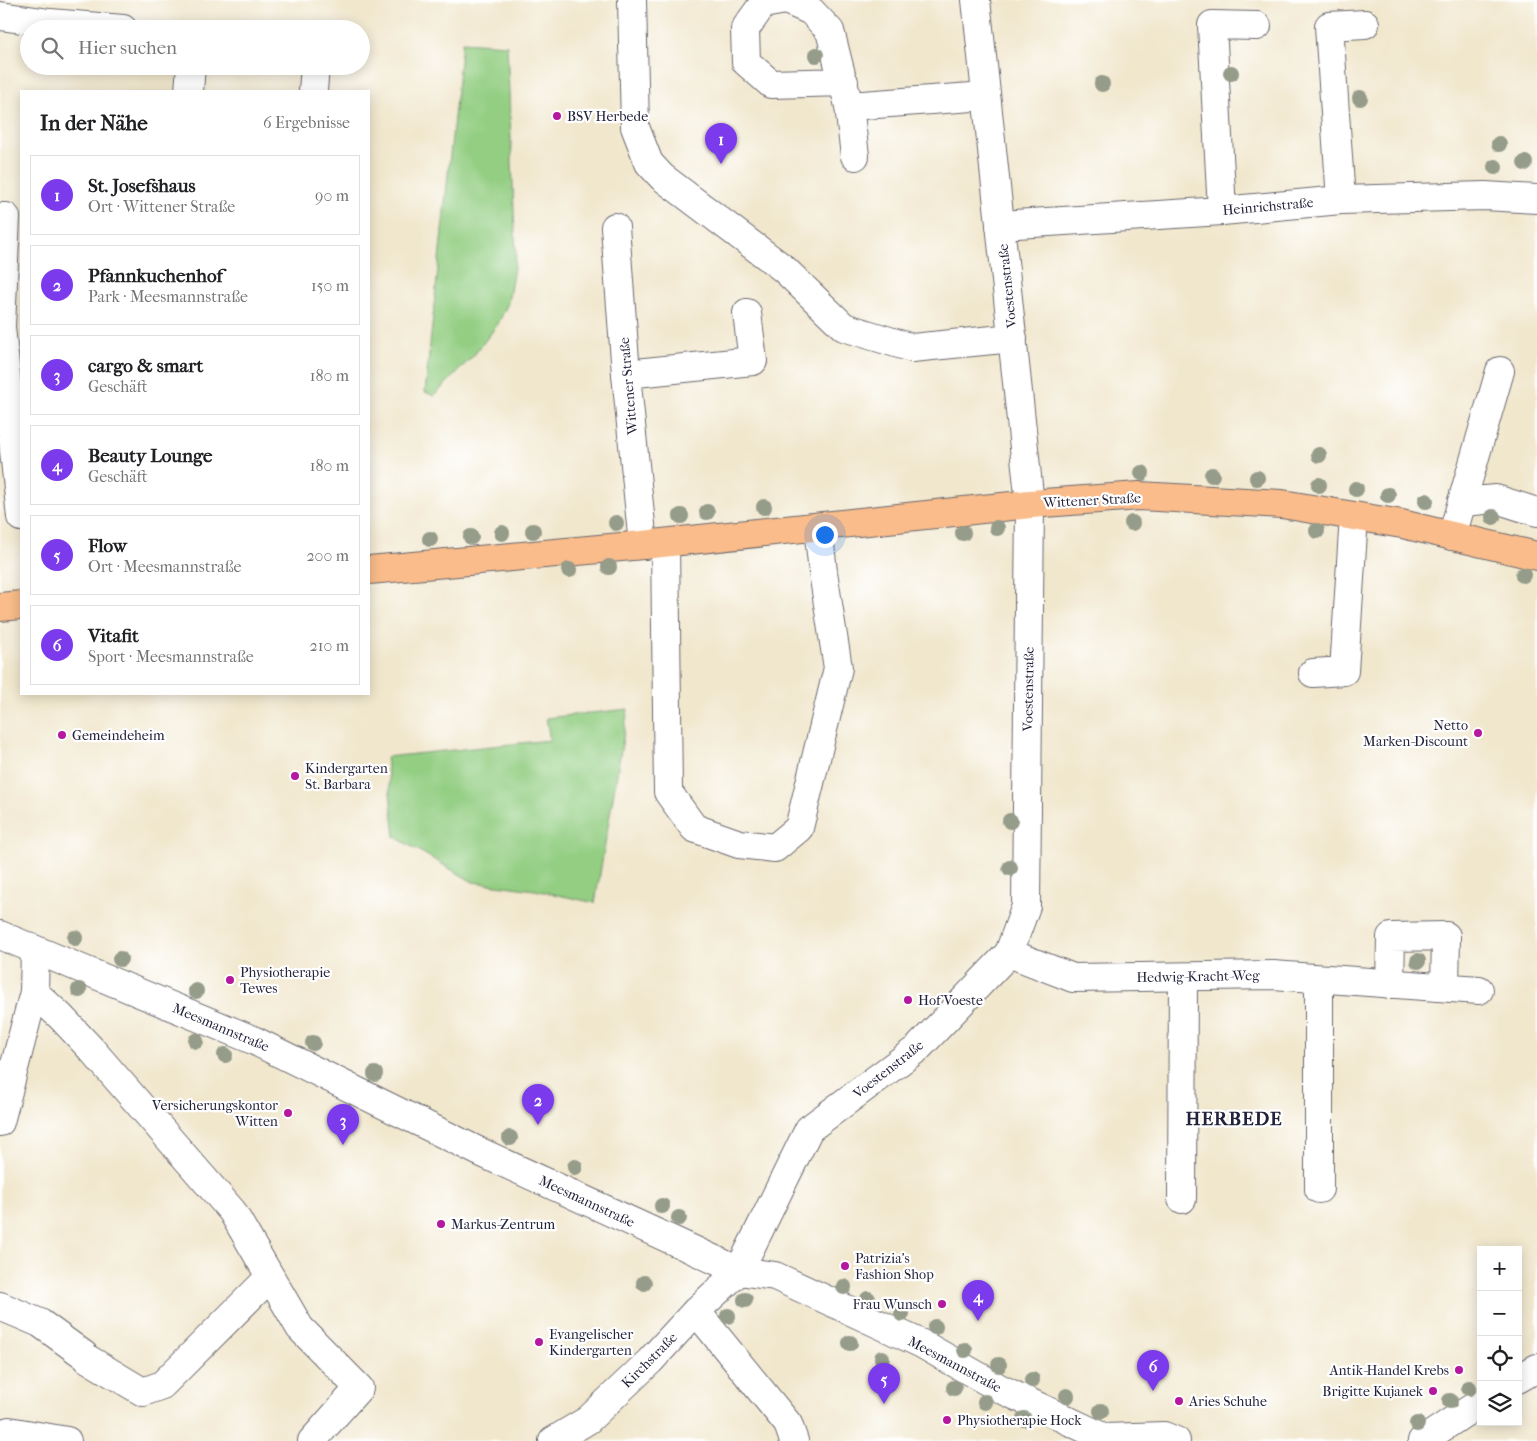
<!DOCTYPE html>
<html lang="de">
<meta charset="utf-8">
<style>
:root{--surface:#fff;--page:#f6f6f6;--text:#202124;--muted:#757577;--line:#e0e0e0;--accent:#7c3aed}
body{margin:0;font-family:"IM FELL French Canon",serif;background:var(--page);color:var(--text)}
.controls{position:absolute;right:15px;bottom:15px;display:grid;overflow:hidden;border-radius:0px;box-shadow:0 2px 12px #0003}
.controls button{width:45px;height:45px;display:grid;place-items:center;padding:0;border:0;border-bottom:1px solid var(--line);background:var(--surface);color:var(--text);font:25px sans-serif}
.you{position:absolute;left:824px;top:534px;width:18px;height:18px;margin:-12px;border:4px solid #fff;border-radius:50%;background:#1a73e8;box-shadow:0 0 0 8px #1a73e833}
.badge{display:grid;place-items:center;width:32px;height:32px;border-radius:50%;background:var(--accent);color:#fff;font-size:16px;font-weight:700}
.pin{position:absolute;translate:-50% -41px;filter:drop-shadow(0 1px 2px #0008)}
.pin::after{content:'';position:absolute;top:26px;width:18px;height:15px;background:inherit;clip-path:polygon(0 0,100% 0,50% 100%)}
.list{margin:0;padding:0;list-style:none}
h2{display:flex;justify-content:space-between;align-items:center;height:65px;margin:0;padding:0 20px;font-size:21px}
h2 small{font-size:16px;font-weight:400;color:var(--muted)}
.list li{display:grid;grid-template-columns:32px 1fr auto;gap:15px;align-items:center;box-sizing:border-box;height:80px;margin:0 10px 10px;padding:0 10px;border:1px solid var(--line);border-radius:0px}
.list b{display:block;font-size:19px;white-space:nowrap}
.list p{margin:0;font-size:16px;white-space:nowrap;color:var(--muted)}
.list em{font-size:16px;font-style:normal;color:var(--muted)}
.icon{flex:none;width:28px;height:28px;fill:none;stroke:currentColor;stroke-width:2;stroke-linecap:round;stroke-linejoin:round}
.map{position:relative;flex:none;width:1537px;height:1441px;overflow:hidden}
.search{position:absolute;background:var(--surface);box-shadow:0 2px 12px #0003;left:20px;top:20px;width:350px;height:55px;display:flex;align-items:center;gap:12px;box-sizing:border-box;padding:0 18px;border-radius:28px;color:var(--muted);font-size:19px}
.panel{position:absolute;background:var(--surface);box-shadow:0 2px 12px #0003;left:20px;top:90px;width:350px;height:605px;border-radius:0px}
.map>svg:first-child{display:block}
.green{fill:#93ce82;stroke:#5a785e}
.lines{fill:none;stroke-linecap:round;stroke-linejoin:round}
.minor-casing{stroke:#6a676e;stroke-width:30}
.major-casing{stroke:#6a676e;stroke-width:30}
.minor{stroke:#fff;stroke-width:28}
.major{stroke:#f9bc8a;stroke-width:28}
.tree{fill:#959c8a}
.poi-dot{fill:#b5179e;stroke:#fff;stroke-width:2}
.labels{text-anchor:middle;stroke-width:4.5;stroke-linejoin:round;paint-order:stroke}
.poi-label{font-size:14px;fill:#22223b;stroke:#fff;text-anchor:start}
.street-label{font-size:14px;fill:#22223b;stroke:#fff}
.district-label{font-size:19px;font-weight:bold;letter-spacing:1px;fill:#22223b;stroke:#fff}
</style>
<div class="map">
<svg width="1537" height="1441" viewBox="0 0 1537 1441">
<rect width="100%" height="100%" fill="#fff"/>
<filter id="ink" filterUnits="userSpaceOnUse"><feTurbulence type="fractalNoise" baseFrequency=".02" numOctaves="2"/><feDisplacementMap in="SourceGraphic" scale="10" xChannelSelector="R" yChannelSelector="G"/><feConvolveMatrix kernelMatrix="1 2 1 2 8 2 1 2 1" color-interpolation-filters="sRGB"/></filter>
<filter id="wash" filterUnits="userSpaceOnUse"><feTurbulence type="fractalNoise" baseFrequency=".0096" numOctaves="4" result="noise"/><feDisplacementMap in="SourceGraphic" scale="20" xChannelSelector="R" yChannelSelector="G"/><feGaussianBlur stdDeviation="1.12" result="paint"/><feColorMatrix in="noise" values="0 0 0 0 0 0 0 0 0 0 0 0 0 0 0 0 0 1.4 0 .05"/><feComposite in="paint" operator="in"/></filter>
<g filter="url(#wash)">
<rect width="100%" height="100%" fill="#f1e7cd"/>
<!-- green -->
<g class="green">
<polygon points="462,42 507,45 516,256 508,303 498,324 474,355 434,396 425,392"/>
<polygon points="628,709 595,903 535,890 473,882 395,837 386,757 550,740 546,718"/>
</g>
</g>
<g filter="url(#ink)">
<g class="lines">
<defs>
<g id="minor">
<polyline points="632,0 635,127 649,163 662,177 784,269 844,327 912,348 1013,338"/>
<polyline points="0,16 50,23 123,29"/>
<polyline points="844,82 771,84 746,62 745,29 763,4 786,0 811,11 830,31 849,106 986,96"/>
<polyline points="189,91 191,66"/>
<polyline points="313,91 315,66"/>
<polyline points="849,106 855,156"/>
<polyline points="1341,200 1329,26 1365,24"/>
<polyline points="1222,211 1212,25 1257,26"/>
<polyline points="0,217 6,217 1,327 21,517"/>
<polyline points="1000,225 1222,211 1341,200 1485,196 1537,199"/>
<polyline points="615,227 626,374 643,545"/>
<polyline points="626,374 753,361 747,313"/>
<polyline points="1462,502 1496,499 1537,512"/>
<polyline points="1452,536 1500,371"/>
<polyline points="665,543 668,792 694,828 739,844 775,848 799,828 838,668 823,572 818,527"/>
<polyline points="1313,673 1344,671 1354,516"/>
<polyline points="0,935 253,1040 478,1151 739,1271 775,1276 922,1344 999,1388 1105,1438 1164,1436 1176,1441"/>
<polyline points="1009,953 1073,978 1273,975 1479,990"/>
<polyline points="1319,979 1319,1189"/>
<polyline points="1390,984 1391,937 1446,936 1445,987"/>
<polyline points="34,992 61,1017 92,1050 232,1211 300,1328 359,1388 312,1441"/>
<polyline points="0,1122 34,992 35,950"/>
<polyline points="1182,1199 1183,977"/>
<polyline points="0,1306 40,1323 84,1355"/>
<polyline points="696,1311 788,1424 794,1441"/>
<polyline points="88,1359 143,1392 162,1385 270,1277"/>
<polyline points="1518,1379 1537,1368"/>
<polyline points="0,1434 9,1431 67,1441"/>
<polyline points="553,1441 588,1420 650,1361 696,1311 739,1271 809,1129 918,1048 1009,953 1026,906 1030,504 976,0"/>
<polyline points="1422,1441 1481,1402"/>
</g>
<g id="major">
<polyline points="369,570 643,545 1030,504 1139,496 1282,504 1402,524 1537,556"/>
<polyline points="0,607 21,605"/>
</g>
</defs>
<!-- minor casing -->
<use href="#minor" class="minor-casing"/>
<!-- major casing -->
<use href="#major" class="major-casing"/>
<!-- minor -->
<use href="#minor" class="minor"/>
<!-- major -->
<use href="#major" class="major"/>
</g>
<!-- trees -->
<g class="tree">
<circle cx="816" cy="55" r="8"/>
<circle cx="1231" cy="73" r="8"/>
<circle cx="1102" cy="84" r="8"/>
<circle cx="1360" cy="98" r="8"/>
<circle cx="1499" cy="144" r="8"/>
<circle cx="1525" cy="163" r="8"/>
<circle cx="1495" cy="167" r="8"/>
<circle cx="1319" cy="455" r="8"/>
<circle cx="1142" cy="473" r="8"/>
<circle cx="1212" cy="475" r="8"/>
<circle cx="1257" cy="478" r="8"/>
<circle cx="1319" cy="485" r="8"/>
<circle cx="1356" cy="489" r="8"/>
<circle cx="1388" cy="495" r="8"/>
<circle cx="1426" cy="501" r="8"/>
<circle cx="764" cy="507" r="8"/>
<circle cx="707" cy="512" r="8"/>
<circle cx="681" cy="516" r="8"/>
<circle cx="1493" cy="517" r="8"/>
<circle cx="616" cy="523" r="8"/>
<circle cx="1132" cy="523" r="8"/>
<circle cx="997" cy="528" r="8"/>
<circle cx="533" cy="531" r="8"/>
<circle cx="1317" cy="531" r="8"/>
<circle cx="502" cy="533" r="8"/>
<circle cx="963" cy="533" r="8"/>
<circle cx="471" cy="537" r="8"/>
<circle cx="430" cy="539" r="8"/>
<circle cx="609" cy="567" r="8"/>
<circle cx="569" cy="570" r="8"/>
<circle cx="1523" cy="575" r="8"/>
<circle cx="1010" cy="821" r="8"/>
<circle cx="1010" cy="868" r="8"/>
<circle cx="75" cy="938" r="8"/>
<circle cx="120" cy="959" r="8"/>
<circle cx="1418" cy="961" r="8"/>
<circle cx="79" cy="990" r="8"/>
<circle cx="196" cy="991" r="8"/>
<circle cx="196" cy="1041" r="8"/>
<circle cx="313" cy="1043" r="8"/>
<circle cx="225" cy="1055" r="8"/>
<circle cx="375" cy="1074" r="8"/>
<circle cx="510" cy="1138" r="8"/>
<circle cx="575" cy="1167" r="8"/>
<circle cx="662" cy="1206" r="8"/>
<circle cx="679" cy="1218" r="8"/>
<circle cx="644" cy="1283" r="8"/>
<circle cx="844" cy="1287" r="8"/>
<circle cx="868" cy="1299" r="8"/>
<circle cx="745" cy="1300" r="8"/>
<circle cx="902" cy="1314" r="8"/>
<circle cx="728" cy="1316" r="8"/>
<circle cx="935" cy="1327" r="8"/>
<circle cx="850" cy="1343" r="8"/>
<circle cx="965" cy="1350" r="8"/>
<circle cx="882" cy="1358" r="8"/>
<circle cx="999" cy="1365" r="8"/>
<circle cx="1032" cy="1380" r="8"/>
<circle cx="954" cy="1388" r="8"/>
<circle cx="1469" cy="1388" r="8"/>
<circle cx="1067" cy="1396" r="8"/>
<circle cx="1450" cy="1401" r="8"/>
<circle cx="985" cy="1402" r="8"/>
<circle cx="1101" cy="1411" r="8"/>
<circle cx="1024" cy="1419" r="8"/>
<circle cx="1417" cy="1424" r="8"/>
</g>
</g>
<!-- markers -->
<g class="poi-dot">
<circle cx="557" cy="116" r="5"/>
<circle cx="1478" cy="733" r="5"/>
<circle cx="62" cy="735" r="5"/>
<circle cx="295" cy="776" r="5"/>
<circle cx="230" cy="980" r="5"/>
<circle cx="908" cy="1000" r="5"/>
<circle cx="288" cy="1113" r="5"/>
<circle cx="441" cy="1224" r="5"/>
<circle cx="845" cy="1266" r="5"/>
<circle cx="942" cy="1304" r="5"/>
<circle cx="539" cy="1342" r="5"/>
<circle cx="1459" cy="1370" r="5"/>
<circle cx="1433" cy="1391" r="5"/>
<circle cx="1179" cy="1401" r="5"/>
<circle cx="947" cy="1420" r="5"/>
</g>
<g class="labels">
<!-- poi labels -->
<g class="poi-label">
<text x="567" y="121">BSV Herbede</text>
<text x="1468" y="730" text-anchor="end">Netto<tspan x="1468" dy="16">Marken-Discount</tspan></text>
<text x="72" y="740">Gemeindeheim</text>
<text x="305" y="773">Kindergarten<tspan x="305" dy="16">St. Barbara</tspan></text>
<text x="240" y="977">Physiotherapie<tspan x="240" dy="16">Tewes</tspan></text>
<text x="918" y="1005">Hof Voeste</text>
<text x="278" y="1110" text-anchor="end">Versicherungskontor<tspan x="278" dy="16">Witten</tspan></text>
<text x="451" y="1229">Markus-Zentrum</text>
<text x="855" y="1263">Patrizia’s<tspan x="855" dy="16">Fashion Shop</tspan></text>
<text x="932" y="1309" text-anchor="end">Frau Wunsch</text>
<text x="549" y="1339">Evangelischer<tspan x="549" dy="16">Kindergarten</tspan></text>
<text x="1449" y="1375" text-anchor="end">Antik-Handel Krebs</text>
<text x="1423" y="1396" text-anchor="end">Brigitte Kujanek</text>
<text x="1189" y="1406">Aries Schuhe</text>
<text x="957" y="1425">Physiotherapie Hock</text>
</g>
<!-- street labels -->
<g class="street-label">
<text transform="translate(1268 206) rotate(-5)" y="5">Heinrichstraße</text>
<text transform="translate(1007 286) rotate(-96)" y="5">Voestenstraße</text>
<text transform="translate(628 386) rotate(-95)" y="5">Wittener Straße</text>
<text transform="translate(1092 500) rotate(-3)" y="5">Wittener Straße</text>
<text transform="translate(1028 689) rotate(-89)" y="5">Voestenstraße</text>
<text transform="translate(1198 976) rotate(-1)" y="5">Hedwig-Kracht-Weg</text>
<text transform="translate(221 1027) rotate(23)" y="5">Meesmannstraße</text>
<text transform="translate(888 1069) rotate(-38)" y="5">Voestenstraße</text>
<text transform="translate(587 1201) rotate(25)" y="5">Meesmannstraße</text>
<text transform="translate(649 1360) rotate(-45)" y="5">Kirchstraße</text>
<text transform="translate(955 1364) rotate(28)" y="5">Meesmannstraße</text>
</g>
<!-- district labels -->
<g class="district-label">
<text x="1234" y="1125">HERBEDE</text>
</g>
</g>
</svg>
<div class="controls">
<button>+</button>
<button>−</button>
<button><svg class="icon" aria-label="locate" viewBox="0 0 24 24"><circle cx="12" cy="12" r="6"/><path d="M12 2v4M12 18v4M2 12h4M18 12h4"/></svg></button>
<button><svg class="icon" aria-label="layers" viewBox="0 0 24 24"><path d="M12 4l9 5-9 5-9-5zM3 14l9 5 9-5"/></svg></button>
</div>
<div class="you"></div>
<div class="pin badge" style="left:721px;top:164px">1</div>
<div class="pin badge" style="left:538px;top:1125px">2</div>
<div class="pin badge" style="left:343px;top:1145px">3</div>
<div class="pin badge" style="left:978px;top:1321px">4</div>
<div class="pin badge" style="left:884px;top:1404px">5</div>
<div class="pin badge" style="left:1153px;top:1391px">6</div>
<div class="search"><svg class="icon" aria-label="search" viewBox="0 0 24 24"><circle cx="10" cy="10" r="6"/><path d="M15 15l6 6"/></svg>Hier suchen</div>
<section class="panel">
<h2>In der Nähe<small>6 Ergebnisse</small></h2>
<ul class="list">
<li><span class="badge">1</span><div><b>St. Josefshaus</b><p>Ort · Wittener Straße</p></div><em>90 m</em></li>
<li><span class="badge">2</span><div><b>Pfannkuchenhof</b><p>Park · Meesmannstraße</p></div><em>150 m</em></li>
<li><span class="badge">3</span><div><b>cargo &amp; smart</b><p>Geschäft</p></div><em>180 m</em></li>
<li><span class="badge">4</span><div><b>Beauty Lounge</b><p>Geschäft</p></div><em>180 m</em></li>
<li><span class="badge">5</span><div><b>Flow</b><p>Ort · Meesmannstraße</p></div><em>200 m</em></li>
<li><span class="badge">6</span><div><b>Vitafit</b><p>Sport · Meesmannstraße</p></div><em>210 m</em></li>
</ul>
</section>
</div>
